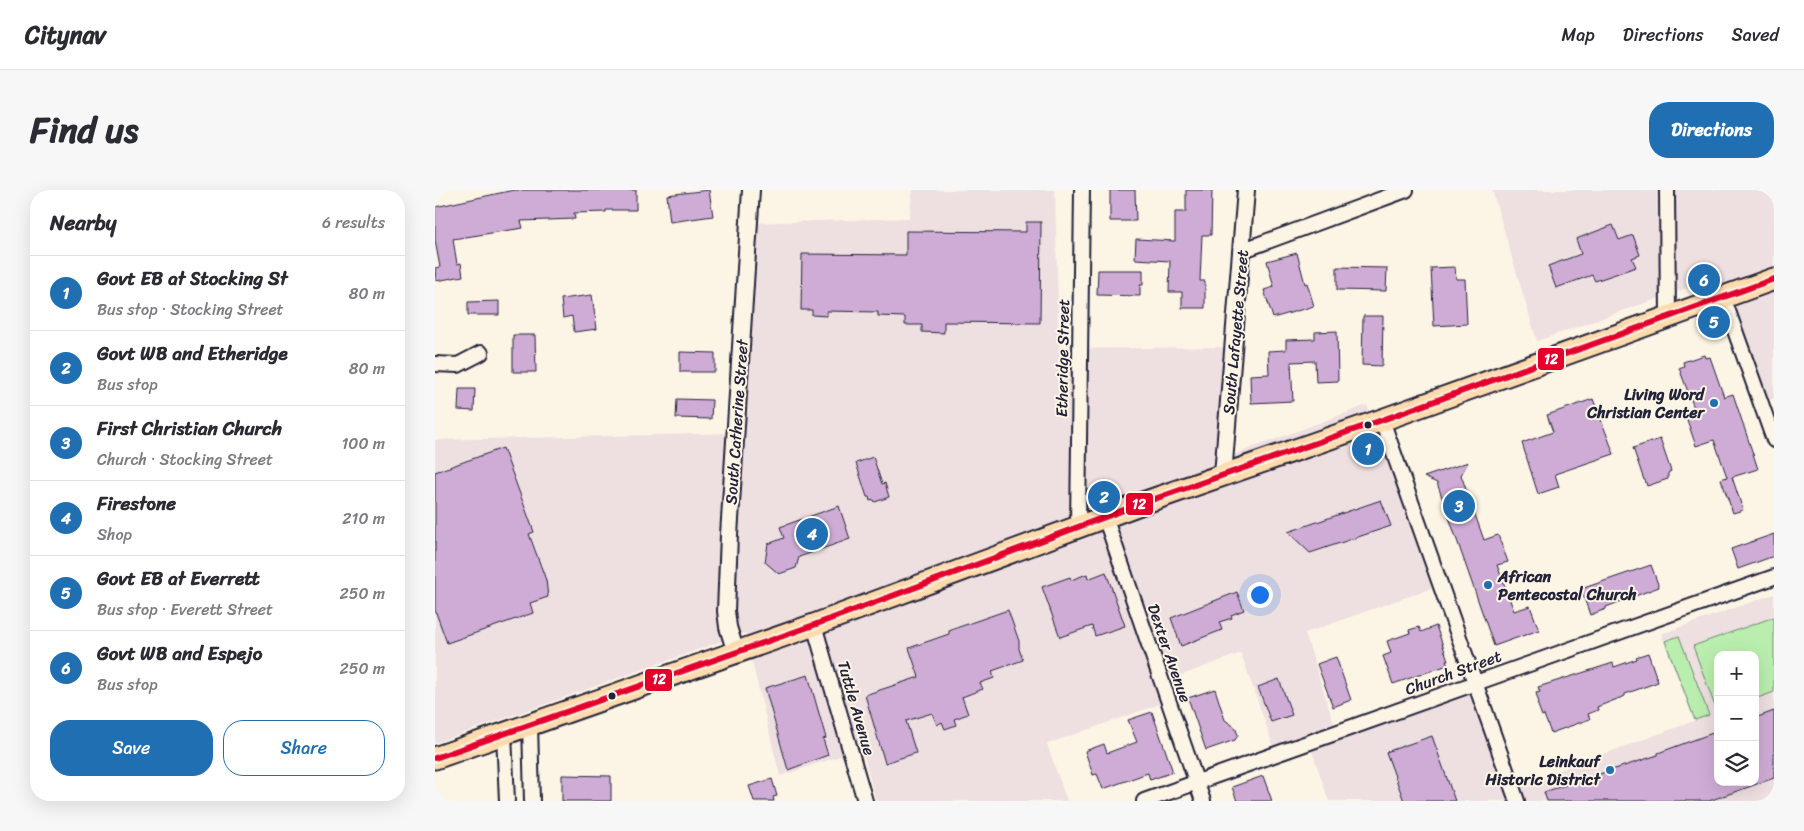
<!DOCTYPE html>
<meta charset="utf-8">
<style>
:root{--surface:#fff;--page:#f7f7f7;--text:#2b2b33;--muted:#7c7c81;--line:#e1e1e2;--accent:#1f6fb2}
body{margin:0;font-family:Sriracha,sans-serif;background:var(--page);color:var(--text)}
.controls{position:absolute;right:15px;bottom:15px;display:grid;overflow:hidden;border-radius:10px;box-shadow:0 5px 20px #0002}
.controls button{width:45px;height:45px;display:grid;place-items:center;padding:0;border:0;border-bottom:1px solid var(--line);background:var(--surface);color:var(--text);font:25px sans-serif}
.you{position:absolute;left:824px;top:404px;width:18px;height:18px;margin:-12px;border:4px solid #fff;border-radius:50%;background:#1a73e8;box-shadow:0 0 0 8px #1a73e833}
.badge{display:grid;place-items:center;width:32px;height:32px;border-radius:50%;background:var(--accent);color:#fff;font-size:16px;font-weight:700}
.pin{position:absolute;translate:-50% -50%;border:2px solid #fff;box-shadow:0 1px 5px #0006}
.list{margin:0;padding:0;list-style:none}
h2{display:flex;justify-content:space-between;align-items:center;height:65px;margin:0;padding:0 20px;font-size:21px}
h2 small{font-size:16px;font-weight:400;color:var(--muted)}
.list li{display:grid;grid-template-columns:32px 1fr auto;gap:15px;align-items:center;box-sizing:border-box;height:75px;padding:0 20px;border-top:1px solid var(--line)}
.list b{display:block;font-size:19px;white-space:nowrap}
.list p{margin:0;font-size:16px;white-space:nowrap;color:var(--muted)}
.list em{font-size:16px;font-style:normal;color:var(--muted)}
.actions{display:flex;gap:10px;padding:15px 20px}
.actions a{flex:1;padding:11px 0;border:1px solid var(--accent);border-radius:20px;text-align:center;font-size:18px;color:var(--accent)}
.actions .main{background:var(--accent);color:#fff}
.icon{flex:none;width:28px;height:28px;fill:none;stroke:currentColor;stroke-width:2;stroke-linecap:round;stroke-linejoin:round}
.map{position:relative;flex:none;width:1339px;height:611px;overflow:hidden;border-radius:20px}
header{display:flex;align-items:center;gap:30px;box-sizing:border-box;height:70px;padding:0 25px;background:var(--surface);border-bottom:1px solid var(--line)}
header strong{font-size:24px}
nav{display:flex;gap:28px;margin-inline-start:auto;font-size:18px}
.intro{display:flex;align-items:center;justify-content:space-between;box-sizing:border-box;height:120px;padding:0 30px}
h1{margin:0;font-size:35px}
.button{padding:12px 22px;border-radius:20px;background:var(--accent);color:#fff;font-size:18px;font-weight:700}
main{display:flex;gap:30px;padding:0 30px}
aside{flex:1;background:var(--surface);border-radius:20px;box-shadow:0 5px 20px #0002}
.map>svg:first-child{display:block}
.built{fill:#eedfe0;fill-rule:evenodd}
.green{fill:#baeeae;stroke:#6e8874}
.building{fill:#cfacd6;stroke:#22223b}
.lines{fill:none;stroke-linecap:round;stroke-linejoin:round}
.minor-casing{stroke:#22223b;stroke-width:18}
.tertiary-casing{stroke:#22223b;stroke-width:20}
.primary-casing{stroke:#22223b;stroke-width:25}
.minor{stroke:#fcf5e5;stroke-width:14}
.tertiary{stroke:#fcf5e5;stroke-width:16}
.primary{stroke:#fedbac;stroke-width:21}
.bus-1-casing{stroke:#fcf5e5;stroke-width:10}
.bus-1{stroke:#e4002b;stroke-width:6}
.poi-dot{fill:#1f6fb2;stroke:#fcf5e5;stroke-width:2}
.bus-dot{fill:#22223b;stroke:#fcf5e5;stroke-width:2}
.labels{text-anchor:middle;stroke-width:4;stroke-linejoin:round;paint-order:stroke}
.street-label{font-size:16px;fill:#22223b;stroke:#fcf5e5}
.poi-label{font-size:16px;font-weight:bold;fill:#22223b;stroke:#fcf5e5;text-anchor:end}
.line-badge{stroke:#fcf5e5;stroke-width:2}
.badge-label{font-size:14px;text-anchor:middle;font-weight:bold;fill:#fff}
</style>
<header>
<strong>Citynav</strong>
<nav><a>Map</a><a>Directions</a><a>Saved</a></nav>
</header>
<div class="intro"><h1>Find us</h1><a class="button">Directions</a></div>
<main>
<aside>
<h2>Nearby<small>6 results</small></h2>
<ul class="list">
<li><span class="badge">1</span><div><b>Govt EB at Stocking St</b><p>Bus stop · Stocking Street</p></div><em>80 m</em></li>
<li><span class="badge">2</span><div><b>Govt WB and Etheridge</b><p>Bus stop</p></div><em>80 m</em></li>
<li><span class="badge">3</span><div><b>First Christian Church</b><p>Church · Stocking Street</p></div><em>100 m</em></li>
<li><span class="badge">4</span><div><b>Firestone</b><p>Shop</p></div><em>210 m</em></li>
<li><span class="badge">5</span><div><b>Govt EB at Everrett</b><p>Bus stop · Everett Street</p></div><em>250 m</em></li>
<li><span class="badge">6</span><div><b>Govt WB and Espejo</b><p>Bus stop</p></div><em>250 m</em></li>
</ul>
<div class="actions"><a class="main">Save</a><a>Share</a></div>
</aside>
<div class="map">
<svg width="1339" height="611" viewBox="0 0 1339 611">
<rect width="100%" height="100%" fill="#fcf5e5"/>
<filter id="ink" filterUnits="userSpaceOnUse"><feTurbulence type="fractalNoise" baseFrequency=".02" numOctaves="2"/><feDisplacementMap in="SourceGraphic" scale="10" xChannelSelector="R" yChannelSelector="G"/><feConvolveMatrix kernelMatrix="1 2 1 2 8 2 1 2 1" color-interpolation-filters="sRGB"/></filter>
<g filter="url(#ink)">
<!-- built -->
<g class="built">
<polygon points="478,0 620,0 624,159 791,157 782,271 932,215 997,398 870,443 899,534 838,555 806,463 739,488 745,507 612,554 632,611 441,611 427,559 345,586 310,443 0,553 0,250 306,243 319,33 474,28"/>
<polygon points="1057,0 1339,0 1339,208 1331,211 1284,87 1102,151"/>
<path d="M1339 404V611H894L876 558 1034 501 1070 600 1259 531 1226 444ZM1283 465H1320V592H1283Z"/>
</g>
<!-- green -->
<g class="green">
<polygon points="1339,427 1339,502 1320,509 1320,465 1283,465 1282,522 1258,456"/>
<polygon points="1244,446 1274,525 1260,530 1230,451"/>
</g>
<!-- building -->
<g class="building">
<polygon points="79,0 201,0 201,20 171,20 171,22 139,23 140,29 86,31 88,38 18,49 22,74 26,73 28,86 1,91 0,78 5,77 0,50 0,17"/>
<polygon points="274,0 278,26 235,32 232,5"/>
<polygon points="675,0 700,0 701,31 675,31"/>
<polygon points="751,0 777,0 776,45 767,45 765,91 770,91 770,118 747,118 747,102 734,102 735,71 700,69 701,49 740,51 740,22 751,22"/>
<polygon points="591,32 606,32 605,133 509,132 509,143 487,142 487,135 470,135 470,127 443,126 443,122 392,121 392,126 377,125 377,120 366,120 367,64 471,65 471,41 591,42"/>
<polygon points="1178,35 1184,50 1198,45 1205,65 1197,68 1201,77 1160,91 1157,85 1121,98 1113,76 1146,64 1141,49"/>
<polygon points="862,63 870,94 872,93 879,116 838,128 829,100 839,97 832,71"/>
<polygon points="902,77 952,78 951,101 902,100"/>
<polygon points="1020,77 1021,89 1030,89 1032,134 999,136 996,78"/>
<polygon points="663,80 708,80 708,95 705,95 705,106 662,105"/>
<polygon points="157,105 162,139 139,142 137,126 128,128 126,109"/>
<polygon points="64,111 64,125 33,125 33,112"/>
<polygon points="928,126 948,126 947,176 927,175"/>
<polygon points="902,141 903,191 881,192 880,171 856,172 858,211 816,213 815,185 834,184 833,161 851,160 851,150 880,149 880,142"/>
<polygon points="78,145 100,145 101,182 78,182"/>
<polygon points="245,162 280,163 280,182 245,182"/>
<polygon points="1269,165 1270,168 1275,167 1289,207 1298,204 1323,279 1297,287 1308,320 1298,323 1286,289 1292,287 1279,250 1261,256 1249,221 1259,218 1244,178 1249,176 1248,172"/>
<polygon points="24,199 40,199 39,221 23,220"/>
<polygon points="242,209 277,210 276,229 241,228"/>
<polygon points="1158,209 1179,264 1120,284 1124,297 1103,304 1087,253 1118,242 1112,225"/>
<polygon points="1225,249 1236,281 1233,283 1233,289 1212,296 1210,290 1209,290 1198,258"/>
<polygon points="68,258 99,342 94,344 111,390 113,407 95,413 98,423 12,453 0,420 0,282"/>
<polygon points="438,267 447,294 450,293 454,307 440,312 439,310 435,311 434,307 432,307 421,273"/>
<polygon points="1033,272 1026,285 1049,350 1063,345 1073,372 1062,375 1079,421 1095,416 1104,440 1059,456 1002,293 989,287"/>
<polygon points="946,310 956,336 875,363 853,342"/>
<polygon points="404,316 415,349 364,367 361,378 344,384 330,372 333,354 349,348 345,337"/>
<polygon points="1339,344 1339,366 1303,379 1296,359"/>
<polygon points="1216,375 1224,397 1171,417 1171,419 1155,425 1146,399"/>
<polygon points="671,382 690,436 660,446 657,436 625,447 607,397 635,387 636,390 652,384 653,389"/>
<polygon points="802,402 809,420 796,425 797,428 784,432 787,440 746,456 736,428"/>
<polygon points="573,420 584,451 584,459 588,470 557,481 559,488 545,493 548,499 527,507 533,524 519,529 521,535 510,539 507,532 502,535 497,523 471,531 481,563 450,573 430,505 484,487 474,458 514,444 514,441 524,437"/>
<polygon points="1001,436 1013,470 1011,470 1013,475 958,494 948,466 956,463 952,451 975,443 974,440 984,437 986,442"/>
<polygon points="1213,463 1223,492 1190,504 1190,506 1162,517 1163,520 1153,524 1155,529 1116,543 1109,525 1107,526 1102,513 1104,513 1101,503 1105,502 1103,497 1178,473 1179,477 1202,469 1201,467"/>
<polygon points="901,467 916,510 898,517 882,474"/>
<polygon points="373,485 391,548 388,549 393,565 353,580 330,498"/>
<polygon points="844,489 857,525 836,532 823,497"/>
<polygon points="780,499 790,530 800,537 803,545 800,550 771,560 753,508"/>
<polygon points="1339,521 1339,588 1274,611 1112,611 1109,602 1223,565 1223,563 1283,541 1283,592 1320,592 1320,528"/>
<polygon points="717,522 738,582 715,590 713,583 668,599 662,584 658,585 650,561 669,554 672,563 702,552 693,530"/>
<polygon points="997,546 1020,611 969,611 951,562"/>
<polygon points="127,585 176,586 176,611 127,611"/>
<polygon points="828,586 837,611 802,611 797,597"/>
<polygon points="337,589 342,606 338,607 339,611 319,611 314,596"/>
</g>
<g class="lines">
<defs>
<g id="minor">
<polyline points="1232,0 1233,128"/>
<polyline points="806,61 971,0"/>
<polyline points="1288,107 1339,250"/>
<polyline points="0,174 23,175 46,163"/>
<polyline points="947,230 1082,611"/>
<polyline points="670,327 768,611"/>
<polyline points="643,337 647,0"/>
<polyline points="379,435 430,611"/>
<polyline points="95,534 97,611"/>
<polyline points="69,544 72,611"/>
<polyline points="709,611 1339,387"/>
</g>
<g id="tertiary">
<polyline points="788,285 811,0"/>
<polyline points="301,463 293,437 291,421 294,345 316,0"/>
</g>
<polyline id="primary" points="0,568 379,435 705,314 947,230 1339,89"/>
</defs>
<!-- minor casing -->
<use href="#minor" class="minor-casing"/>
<!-- tertiary casing -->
<use href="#tertiary" class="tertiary-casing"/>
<!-- primary casing -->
<use href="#primary" class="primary-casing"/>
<!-- minor -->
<use href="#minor" class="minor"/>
<!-- tertiary -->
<use href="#tertiary" class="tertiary"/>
<!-- primary -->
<use href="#primary" class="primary"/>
<defs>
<polyline id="bus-1" points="0,568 379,435 705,314 947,230 1339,89"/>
</defs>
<!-- bus-1 casing -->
<use href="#bus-1" class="bus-1-casing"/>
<!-- bus-1 -->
<use href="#bus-1" class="bus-1"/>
</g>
</g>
<!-- markers -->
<g class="poi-dot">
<circle cx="1279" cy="213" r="5"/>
<circle cx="1053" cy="395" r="5"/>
<circle cx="1175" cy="580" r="5"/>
</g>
<g class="bus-dot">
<circle cx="933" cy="235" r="4.5"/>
<circle cx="177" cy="506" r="4.5"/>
</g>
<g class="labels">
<!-- street labels -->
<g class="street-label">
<text transform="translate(800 142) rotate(-85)" y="6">South Lafayette Street</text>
<text transform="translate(627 168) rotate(-89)" y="6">Etheridge Street</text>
<text transform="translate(301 232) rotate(-86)" y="6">South Catherine Street</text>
<text transform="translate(735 463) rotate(71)" y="6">Dexter Avenue</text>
<text transform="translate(1018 482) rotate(-20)" y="6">Church Street</text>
<text transform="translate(422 518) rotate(74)" y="6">Tuttle Avenue</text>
</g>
<!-- poi labels -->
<g class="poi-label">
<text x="1269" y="210">Living Word<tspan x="1269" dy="18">Christian Center</tspan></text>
<text x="1063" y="392" text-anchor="start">African<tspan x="1063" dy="18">Pentecostal Church</tspan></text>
<text x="1165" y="577">Leinkauf<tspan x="1165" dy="18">Historic District</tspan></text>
</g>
</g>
<g class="line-badge">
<rect x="1102" y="157" width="28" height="24" rx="5" fill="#e4002b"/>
<rect x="690" y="302" width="29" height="24" rx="5" fill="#e4002b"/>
<rect x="209" y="478" width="29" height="24" rx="5" fill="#e4002b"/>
</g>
<g class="badge-label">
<text x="1116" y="174">12</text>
<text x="704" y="319">12</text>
<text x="224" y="494">12</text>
</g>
</svg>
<div class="controls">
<button>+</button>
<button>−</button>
<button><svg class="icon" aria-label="layers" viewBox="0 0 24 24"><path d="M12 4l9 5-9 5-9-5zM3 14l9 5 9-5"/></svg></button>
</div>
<div class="you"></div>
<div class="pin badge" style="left:933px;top:259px">1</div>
<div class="pin badge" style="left:669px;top:307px">2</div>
<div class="pin badge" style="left:1024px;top:316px">3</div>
<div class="pin badge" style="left:377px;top:344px">4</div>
<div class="pin badge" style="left:1279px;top:132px">5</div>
<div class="pin badge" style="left:1269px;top:90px">6</div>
</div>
</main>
